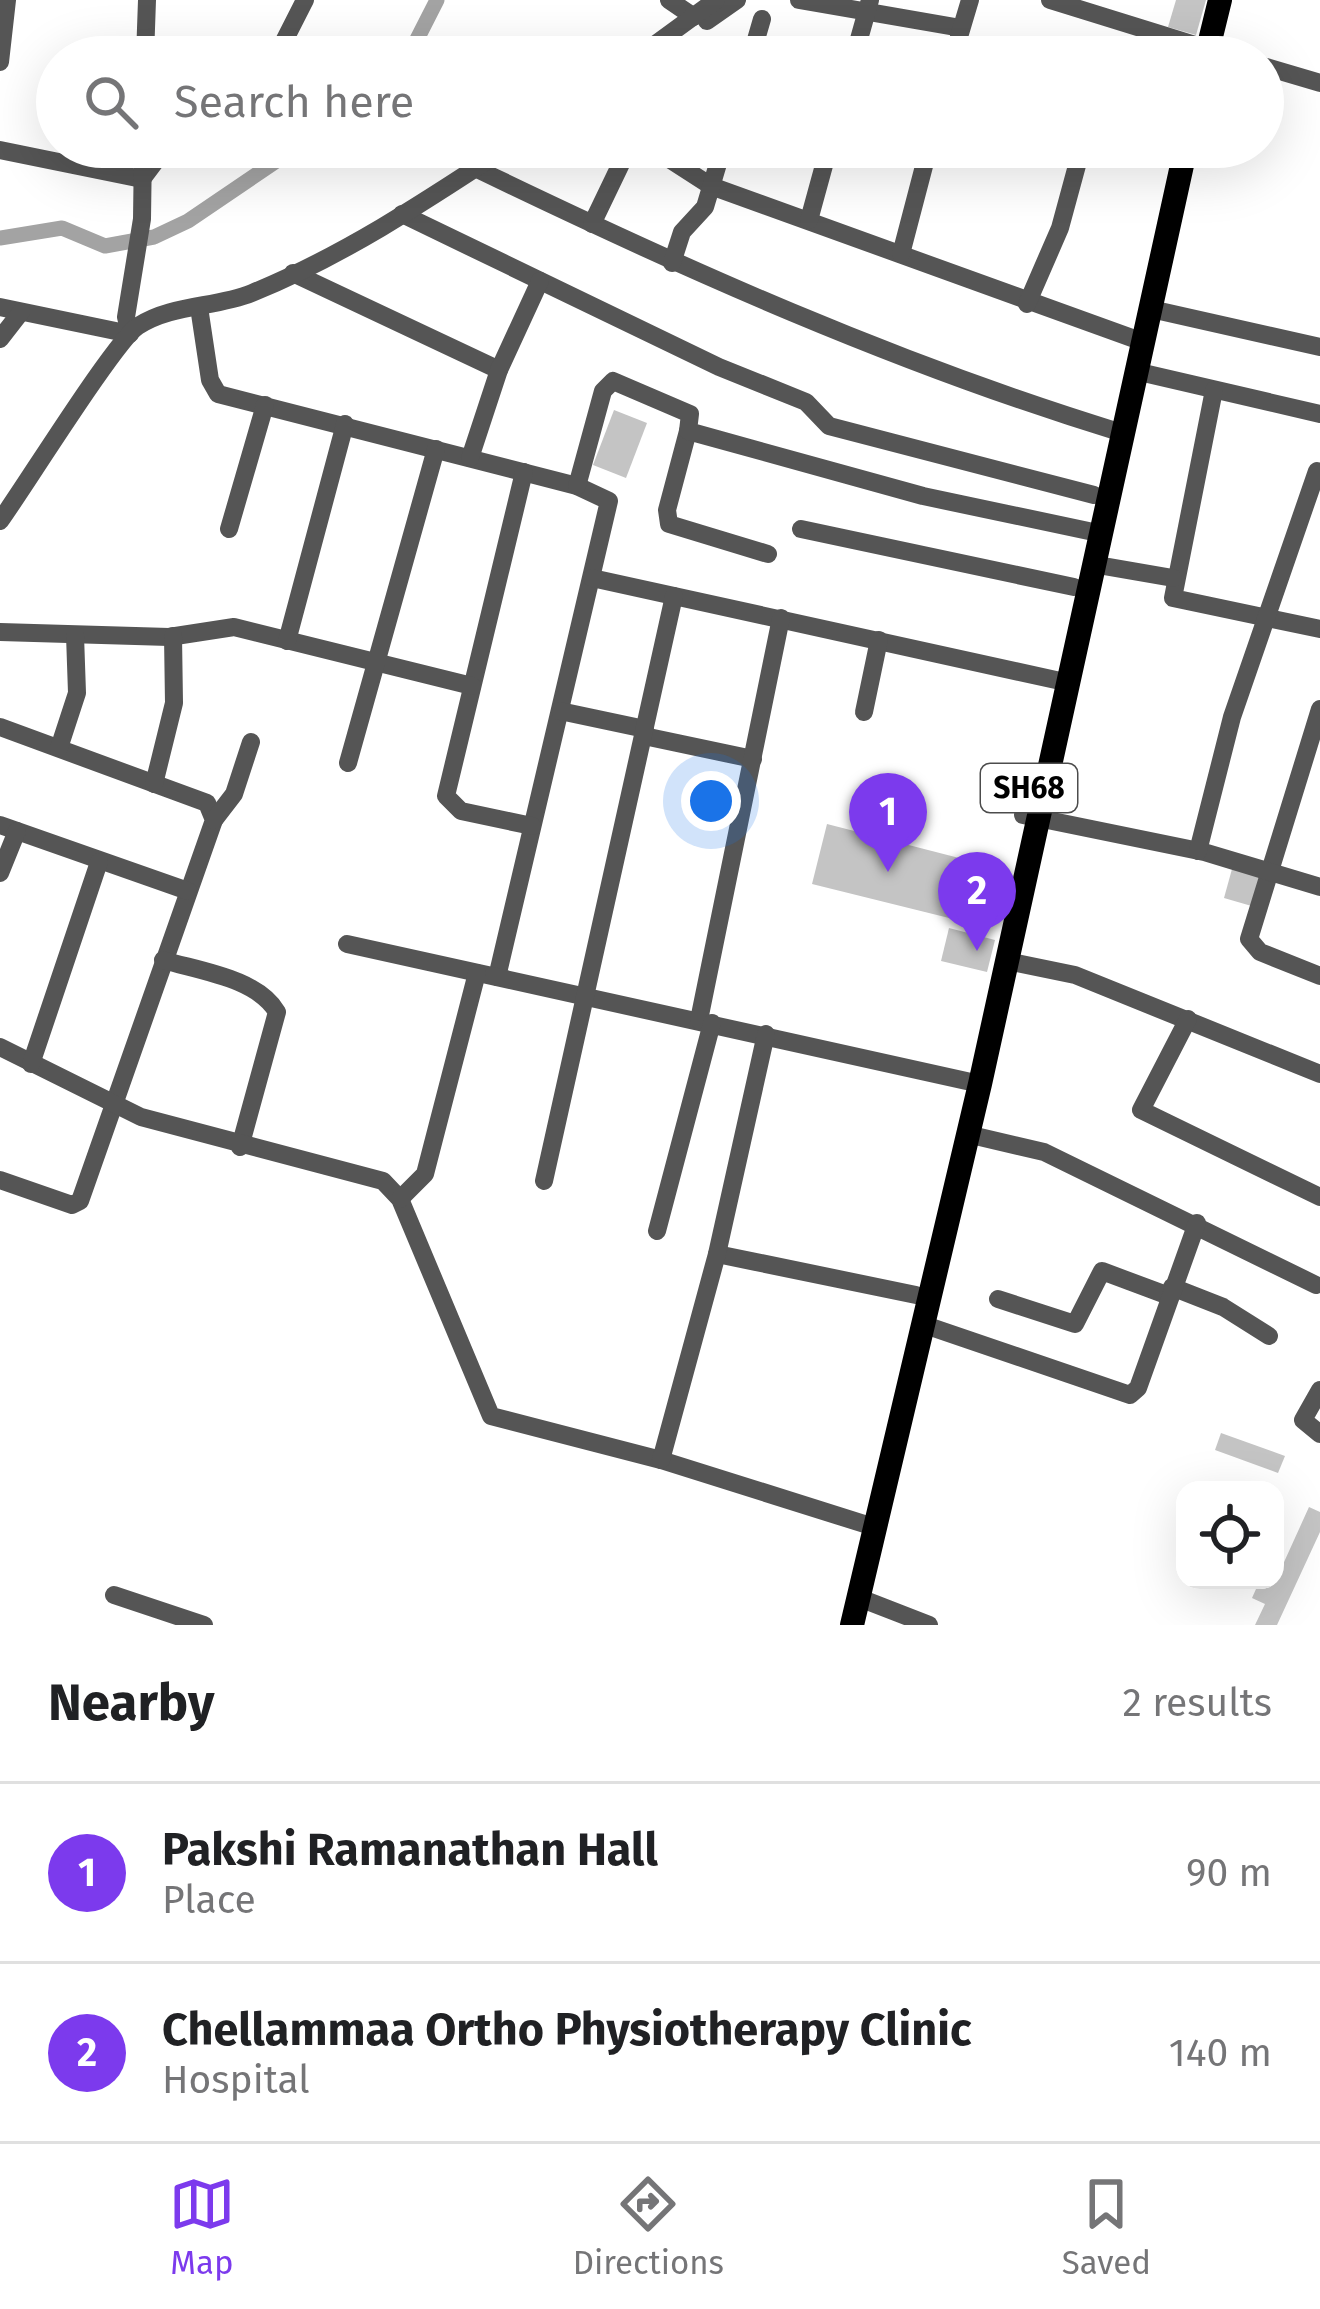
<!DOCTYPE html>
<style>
:root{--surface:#fff;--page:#f2f2f2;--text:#202124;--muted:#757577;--line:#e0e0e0;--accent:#7c3aed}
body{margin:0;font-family:"Fira Sans",sans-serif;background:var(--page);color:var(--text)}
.controls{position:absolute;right:36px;bottom:36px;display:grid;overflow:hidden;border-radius:24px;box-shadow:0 12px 48px #0002}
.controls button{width:108px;height:108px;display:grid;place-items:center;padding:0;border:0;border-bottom:3px solid var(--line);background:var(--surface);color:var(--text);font:60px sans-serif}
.you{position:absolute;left:711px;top:801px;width:42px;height:42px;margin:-30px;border:9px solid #fff;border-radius:50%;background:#1a73e8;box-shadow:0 0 0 18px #1a73e833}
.badge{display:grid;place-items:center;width:78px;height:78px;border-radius:50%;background:var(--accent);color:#fff;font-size:39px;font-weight:700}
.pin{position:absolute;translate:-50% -99px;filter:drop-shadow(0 3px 6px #0008)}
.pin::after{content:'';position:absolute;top:63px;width:42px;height:36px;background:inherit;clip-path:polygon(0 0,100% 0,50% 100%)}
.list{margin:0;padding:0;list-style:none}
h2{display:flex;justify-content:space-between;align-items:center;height:156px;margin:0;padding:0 48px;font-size:51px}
h2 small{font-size:39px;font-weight:400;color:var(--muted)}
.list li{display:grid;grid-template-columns:78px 1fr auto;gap:36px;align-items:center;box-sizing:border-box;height:180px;padding:0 48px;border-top:3px solid var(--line)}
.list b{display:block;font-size:45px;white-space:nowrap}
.list p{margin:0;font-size:39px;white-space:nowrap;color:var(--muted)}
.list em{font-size:39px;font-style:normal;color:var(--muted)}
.icon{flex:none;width:66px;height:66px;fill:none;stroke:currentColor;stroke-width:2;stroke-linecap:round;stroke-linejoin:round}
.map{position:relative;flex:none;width:1320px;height:1625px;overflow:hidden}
.search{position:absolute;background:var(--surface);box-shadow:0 12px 48px #0002;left:36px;right:36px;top:36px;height:132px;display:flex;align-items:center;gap:30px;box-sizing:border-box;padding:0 42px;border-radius:66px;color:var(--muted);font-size:45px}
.sheet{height:516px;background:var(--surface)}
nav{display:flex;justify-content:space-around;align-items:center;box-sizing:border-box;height:168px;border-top:3px solid var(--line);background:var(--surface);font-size:33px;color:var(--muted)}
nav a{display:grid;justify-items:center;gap:6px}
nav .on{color:var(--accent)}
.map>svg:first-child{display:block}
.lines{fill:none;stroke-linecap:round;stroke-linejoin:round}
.canal{stroke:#a3a3a3;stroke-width:15}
.building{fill:#c4c4c4}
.minor{stroke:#555;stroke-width:18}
.major{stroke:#000;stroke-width:24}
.labels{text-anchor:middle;stroke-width:9;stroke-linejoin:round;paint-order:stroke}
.shield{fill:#fff;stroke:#4c4c4c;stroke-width:3}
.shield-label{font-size:30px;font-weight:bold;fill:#000}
</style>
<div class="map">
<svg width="1320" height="1625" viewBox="0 0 1320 1625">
<rect width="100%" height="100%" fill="#fff"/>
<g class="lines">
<!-- canal -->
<g class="canal">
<polyline points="408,57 437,0"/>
<polyline points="0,238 62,228 105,246 154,237 188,221 297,147"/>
</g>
</g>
<!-- building -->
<g class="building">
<polygon points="1176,0 1206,0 1196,35 1168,27"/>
<polygon points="614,410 647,423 626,478 593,465"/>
<polygon points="827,824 963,859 949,918 812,884"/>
<polygon points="1232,869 1263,878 1255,907 1224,898"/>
<polygon points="949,928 995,940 987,972 941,961"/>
<polygon points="1221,1433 1285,1456 1278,1473 1215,1450"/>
<polygon points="1309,1507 1320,1512 1320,1532 1277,1625 1255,1625 1265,1604 1252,1598 1260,1580 1275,1582"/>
</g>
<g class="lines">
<!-- minor -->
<g class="minor">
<polyline points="669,0 694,17"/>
<polyline points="799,0 961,28"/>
<polyline points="1050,0 1234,57"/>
<polyline points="707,21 737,0"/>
<polyline points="145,57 147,0"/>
<polyline points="276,57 305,0"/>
<polyline points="638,57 716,0"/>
<polyline points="751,57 762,19"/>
<polyline points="854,57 870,0"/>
<polyline points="953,57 970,0"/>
<polyline points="0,62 7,0"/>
<polyline points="1263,66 1320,83"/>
<polyline points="632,147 666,157 711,186 1132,338"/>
<polyline points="0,150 142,179 166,147"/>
<path d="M475 168C684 269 897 364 1119 432"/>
<polyline points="402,214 719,367 806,402 829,426 1094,495"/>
<polyline points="809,220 829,147"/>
<polyline points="592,224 629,147"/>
<polyline points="901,254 929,147"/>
<polyline points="672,263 682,232 705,207 723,147"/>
<polyline points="293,273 499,370"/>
<polyline points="1027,304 1060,228 1082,147"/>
<polyline points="0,307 130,334 126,317 142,219 143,147"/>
<polyline points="199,307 210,380 218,394 577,486 609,501 497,977"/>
<polyline points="1151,309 1320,347"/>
<polyline points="0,339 21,312"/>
<polyline points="1135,371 1320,414"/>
<polyline points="1214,390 1173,598 1320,629"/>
<polyline points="688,431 667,510 669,524 768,554"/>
<polyline points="470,458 499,370 540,281"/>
<polyline points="524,472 446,796 461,811 532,826"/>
<polyline points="577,486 603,391 613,381 690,414 688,431 923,496 1098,533"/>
<path d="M0 521C24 488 115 341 138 326 172 304 215 308 252 293 343 256 426 201 508 147"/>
<polyline points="229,529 265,405"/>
<polyline points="801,529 1074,587"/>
<polyline points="1092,564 1173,578"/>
<polyline points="592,578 1065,682"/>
<polyline points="0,632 169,637 234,627 472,686"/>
<polyline points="287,641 345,424"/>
<polyline points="1320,709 1249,939 1260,952 1320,976"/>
<polyline points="560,711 645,729"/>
<polyline points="864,712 879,640"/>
<polyline points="0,727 207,803 214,820 80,1201 72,1205 0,1180"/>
<polyline points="644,736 753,759"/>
<polyline points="59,748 77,693 75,635"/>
<polyline points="348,763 436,449"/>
<polyline points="154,784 174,703 173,636"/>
<polyline points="1023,815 1204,852 1320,887"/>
<polyline points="214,820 234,794 251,742"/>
<polyline points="0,825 188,891"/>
<polyline points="1198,851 1232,717 1317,471"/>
<polyline points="0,873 17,831"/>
<polyline points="347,944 980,1084"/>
<path d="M163 960C199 971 257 978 277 1012L240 1147"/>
<polyline points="1007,961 1075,975 1320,1074"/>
<polyline points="1188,1019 1141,1110 1320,1197"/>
<polyline points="699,1020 781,618"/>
<polyline points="0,1047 141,1117 383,1181 400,1199 491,1416 661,1460 874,1527"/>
<polyline points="31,1064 99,862"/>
<polyline points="967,1134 1044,1152 1316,1285"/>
<polyline points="544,1181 674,596"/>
<polyline points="400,1199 425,1174 477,973"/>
<polyline points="657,1231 712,1023"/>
<polyline points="717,1254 916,1295"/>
<polyline points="1172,1287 1223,1307 1269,1336"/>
<polyline points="998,1299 1075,1324 1102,1271 1169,1296"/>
<polyline points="922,1324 1130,1395 1138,1388 1197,1223"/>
<polyline points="1320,1390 1303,1420 1320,1434"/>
<polyline points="661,1460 717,1254 766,1034"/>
<polyline points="114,1595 204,1625"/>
<polyline points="857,1597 929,1625"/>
</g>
<!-- major -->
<g class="major">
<polyline points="1206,57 1220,0"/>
<polyline points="852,1625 980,1084 1186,147"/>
</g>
</g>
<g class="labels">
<!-- shield labels -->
<rect class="shield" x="981" y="764" width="96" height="48" rx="9"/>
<g class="shield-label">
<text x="1029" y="798">SH68</text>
</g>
</g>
</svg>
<div class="controls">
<button><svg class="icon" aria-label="locate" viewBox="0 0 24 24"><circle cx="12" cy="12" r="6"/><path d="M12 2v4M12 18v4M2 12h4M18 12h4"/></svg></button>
</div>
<div class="you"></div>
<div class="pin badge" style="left:888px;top:872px">1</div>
<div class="pin badge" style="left:977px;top:951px">2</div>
<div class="search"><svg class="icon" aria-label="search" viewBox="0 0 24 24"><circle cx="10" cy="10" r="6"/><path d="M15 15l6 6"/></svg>Search here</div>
</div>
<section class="sheet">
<h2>Nearby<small>2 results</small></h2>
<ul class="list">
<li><span class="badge">1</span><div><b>Pakshi Ramanathan Hall</b><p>Place</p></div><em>90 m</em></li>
<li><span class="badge">2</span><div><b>Chellammaa Ortho Physiotherapy Clinic</b><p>Hospital</p></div><em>140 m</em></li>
</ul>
</section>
<nav>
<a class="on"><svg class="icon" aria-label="map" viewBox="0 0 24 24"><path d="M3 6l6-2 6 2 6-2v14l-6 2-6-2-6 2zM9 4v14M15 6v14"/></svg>Map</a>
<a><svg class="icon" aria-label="directions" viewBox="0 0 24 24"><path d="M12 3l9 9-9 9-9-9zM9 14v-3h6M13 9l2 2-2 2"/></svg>Directions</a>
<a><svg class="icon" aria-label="saved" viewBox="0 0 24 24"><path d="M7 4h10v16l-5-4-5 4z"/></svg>Saved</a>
</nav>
